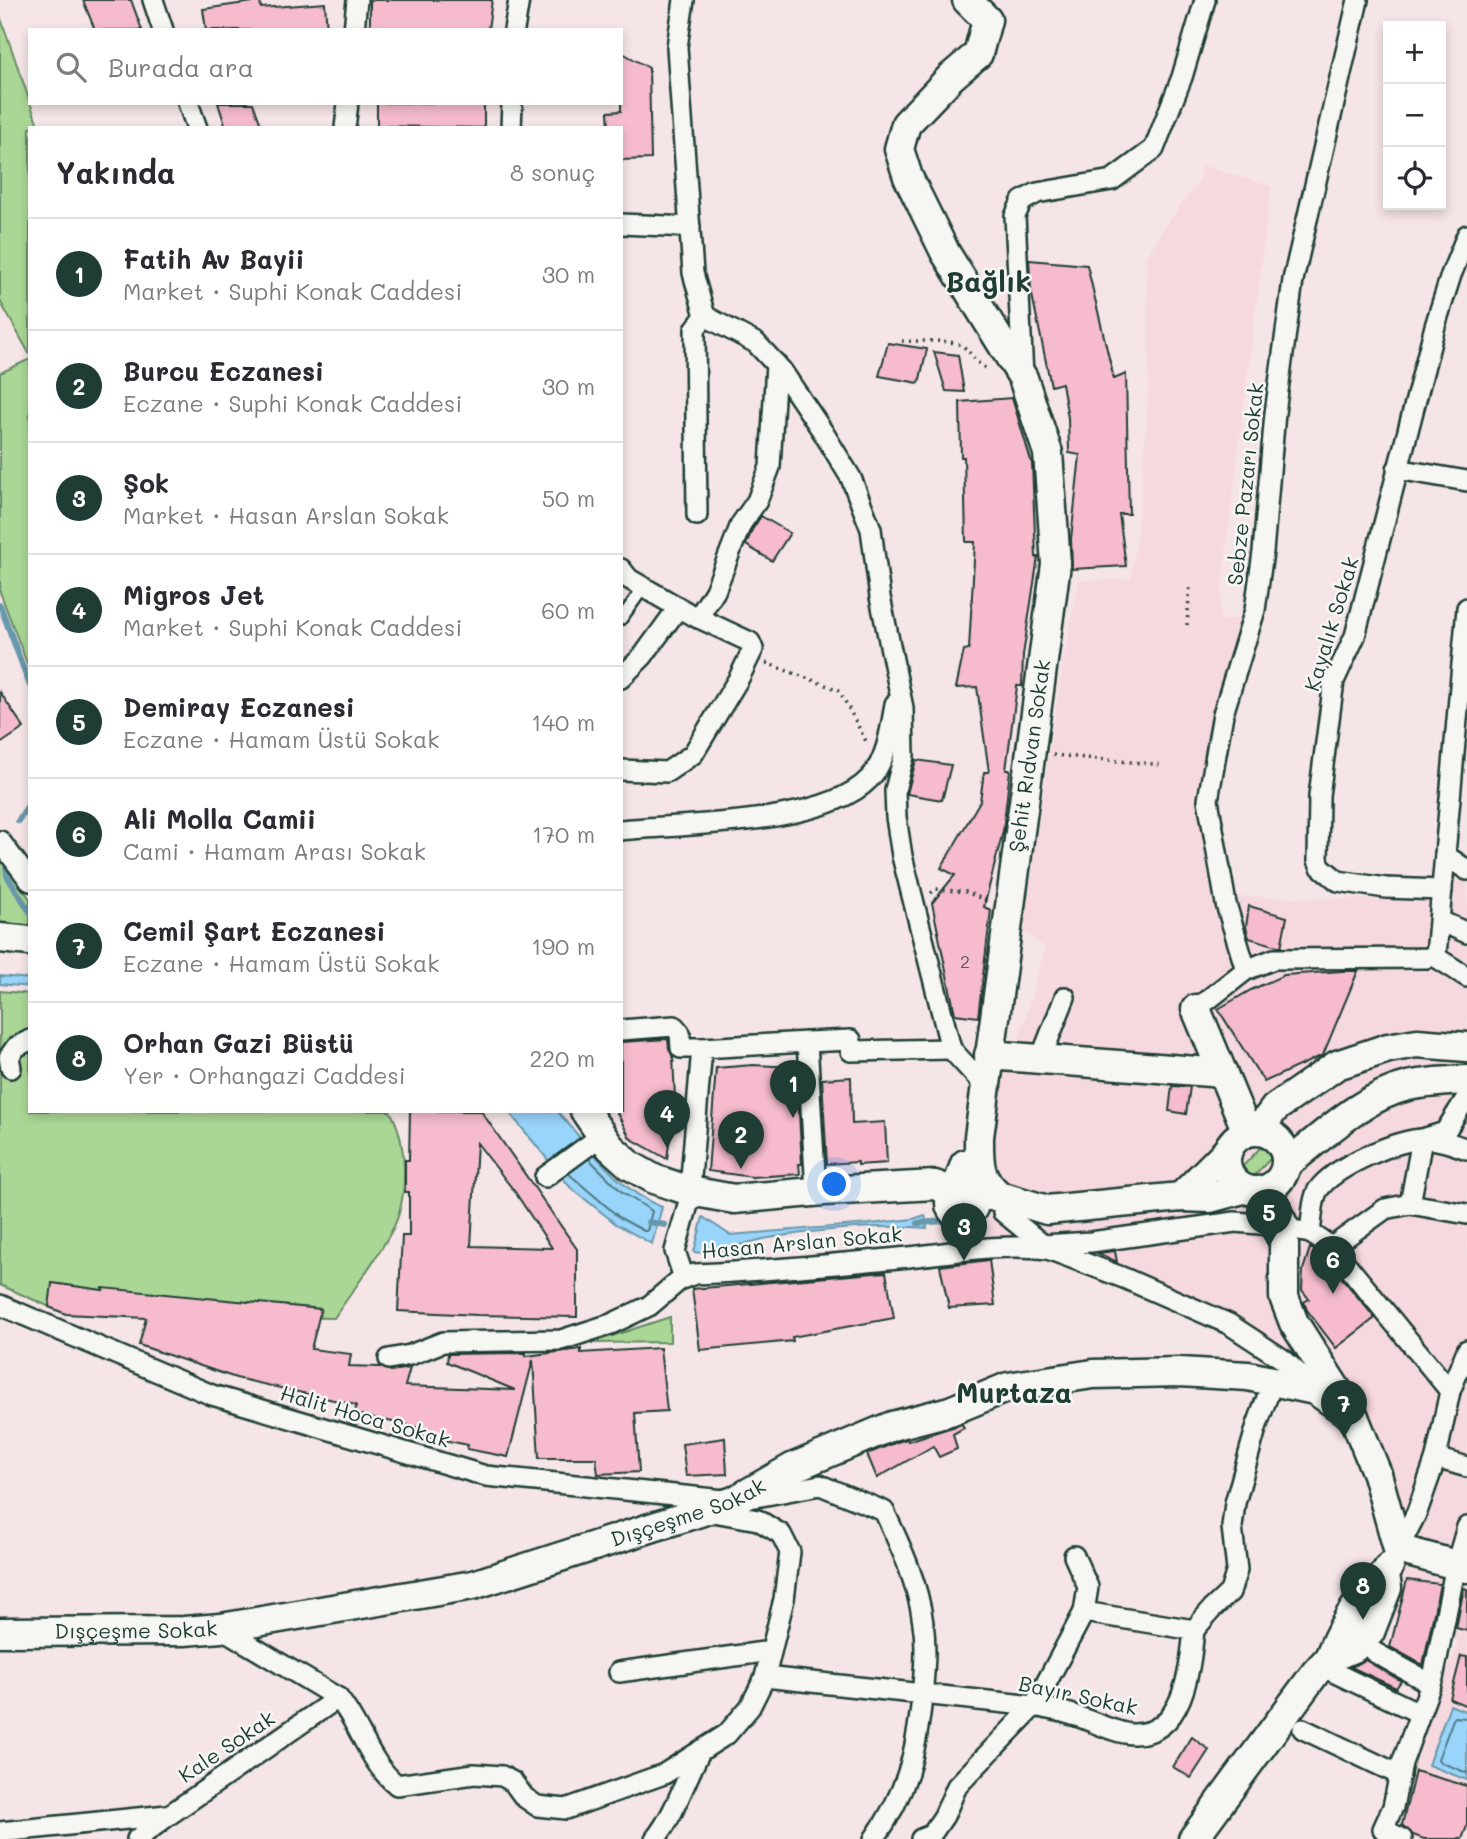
<!DOCTYPE html>
<html lang="tr">
<meta charset="utf-8">
<style>
:root{--surface:#fff;--page:#f2f2f3;--text:#2b2b33;--muted:#7c7c81;--line:#e1e1e2;--accent:#1f3d34}
body{margin:0;font-family:Mali,sans-serif;background:var(--page);color:var(--text)}
.controls{position:absolute;right:21px;top:21px;display:grid;overflow:hidden;border-radius:0px;box-shadow:0 4px 10px #0003}
.controls button{width:63px;height:63px;display:grid;place-items:center;padding:0;border:0;border-bottom:2px solid var(--line);background:var(--surface);color:var(--text);font:35px sans-serif}
.you{position:absolute;left:835px;top:1185px;width:24px;height:24px;margin:-18px;border:5px solid #fff;border-radius:50%;background:#1a73e8;box-shadow:0 0 0 10px #1a73e833}
.badge{display:grid;place-items:center;width:46px;height:46px;border-radius:50%;background:var(--accent);color:#fff;font-size:23px;font-weight:700}
.pin{position:absolute;translate:-50% -58px;filter:drop-shadow(0 2px 4px #0008)}
.pin::after{content:'';position:absolute;top:37px;width:24px;height:21px;background:inherit;clip-path:polygon(0 0,100% 0,50% 100%)}
.list{margin:0;padding:0;list-style:none}
h2{display:flex;justify-content:space-between;align-items:center;height:91px;margin:0;padding:0 28px;font-size:30px}
h2 small{font-size:23px;font-weight:400;color:var(--muted)}
.list li{display:grid;grid-template-columns:46px 1fr auto;gap:21px;align-items:center;box-sizing:border-box;height:112px;padding:0 28px;border-top:2px solid var(--line)}
.list b{display:block;font-size:26px;white-space:nowrap}
.list p{margin:0;font-size:23px;white-space:nowrap;color:var(--muted)}
.list em{font-size:23px;font-style:normal;color:var(--muted)}
.icon{flex:none;width:38px;height:38px;fill:none;stroke:currentColor;stroke-width:2;stroke-linecap:round;stroke-linejoin:round}
.map{position:relative;flex:none;width:1467px;height:1839px;overflow:hidden}
.search{position:absolute;background:var(--surface);box-shadow:0 4px 10px #0003;left:28px;top:28px;width:595px;height:77px;display:flex;align-items:center;gap:18px;box-sizing:border-box;padding:0 24px;border-radius:0px;color:var(--muted);font-size:26px}
.panel{position:absolute;background:var(--surface);box-shadow:0 4px 10px #0003;left:28px;top:126px;width:595px;height:987px;border-radius:0px}
.map>svg:first-child{display:block}
.built{fill:#f6d9df}
.green{fill:#abd796;stroke:#658a65;stroke-width:2}
.water{fill:#99d4fa;stroke:#6898ab;stroke-width:2}
.lines{fill:none;stroke-linecap:round;stroke-linejoin:round}
.shore{stroke:#507983;stroke-width:2}
.stream{stroke:#6898ab;stroke-width:6}
.building{fill:#f6bccd;stroke:#1f3d34;stroke-width:2;fill-rule:evenodd}
.lane-casing{stroke:#1f3d34;stroke-width:15}
.street-casing{stroke:#1f3d34;stroke-width:24}
.secondary-casing{stroke:#1f3d34;stroke-width:33}
.path{stroke:#1f3d34;stroke-width:3.5;stroke-dasharray:2 5;stroke-linecap:butt}
.lane{stroke:#f6f6f2;stroke-width:10}
.street{stroke:#f6f6f2;stroke-width:19}
.secondary{stroke:#f6f6f2;stroke-width:28}
.labels{text-anchor:middle;stroke-width:5;stroke-linejoin:round;paint-order:stroke}
.number-label{font-size:18px;fill:#555d5a}
.street-label{font-size:21px;fill:#1f3d34;stroke:#f6f6f2}
.district-label{font-size:28px;font-weight:bold;fill:#1f3d34;stroke:#f6f6f2}
</style>
<div class="map">
<svg width="1467" height="1839" viewBox="0 0 1467 1839">
<rect width="100%" height="100%" fill="#f6e5e7"/>
<filter id="ink" filterUnits="userSpaceOnUse"><feTurbulence type="fractalNoise" baseFrequency=".0143" numOctaves="2"/><feDisplacementMap in="SourceGraphic" scale="14" xChannelSelector="R" yChannelSelector="G"/><feConvolveMatrix kernelMatrix="1 2 1 2 8 2 1 2 1" color-interpolation-filters="sRGB"/></filter>
<g filter="url(#ink)">
<!-- built -->
<polygon class="built" points="1201,165 1271,186 1223,576 1220,620 1242,618 1195,795 1218,896 1448,901 1450,854 1467,865 1467,1839 1405,1839 1387,1832 1458,1642 1387,1616 1411,1542 1377,1531 1365,1465 1341,1411 1286,1359 1044,1240 991,1238 981,1137 985,1086 1014,1056 1045,948 1023,931 1062,666 1079,580 1131,579 1142,485 1149,380 1146,258 1164,227 1199,182"/>
<!-- green -->
<g class="green">
<polygon points="0,16 39,128 30,128 30,355 0,301"/>
<polygon points="30,359 30,671 0,592 0,373"/>
<polygon points="0,858 30,899 30,928 0,926"/>
<path d="M0 991 30 994V1111H390C408 1142 409 1201 391 1232 375 1262 353 1290 334 1318L66 1314 0 1285Z"/>
<polygon points="1260,1148 1269,1151 1271,1158 1254,1176 1250,1176 1243,1166"/>
<polygon points="670,1317 670,1342 591,1343"/>
</g>
<!-- water -->
<g class="water">
<polygon points="0,976 30,979 30,987 0,984"/>
<path d="M508 1111H557C589 1146 617 1190 662 1207L652 1244 616 1224 570 1187Z"/>
<path d="M925 1215 927 1228C880 1224 816 1230 769 1238 748 1241 712 1256 694 1252L703 1217 730 1235 870 1224 913 1219Z"/>
<polygon points="1450,1705 1467,1712 1467,1780 1428,1765"/>
</g>
<g class="lines">
<!-- shore -->
<g class="shore">
<polyline points="569,1174 620,1218 644,1231 647,1231 652,1211 623,1193 589,1159"/>
<polyline points="1467,1718 1454,1717 1438,1759 1440,1762 1467,1773"/>
</g>
<!-- stream -->
<g class="stream">
<polyline points="0,605 30,686"/>
<polyline points="18,821 30,802"/>
<polyline points="6,866 7,876 30,912"/>
<polyline points="649,1222 665,1225"/>
<polyline points="918,1223 971,1219"/>
</g>
</g>
<!-- building -->
<g class="building">
<polygon points="83,0 131,0 142,30 95,30"/>
<polygon points="370,0 492,0 488,30 370,30"/>
<polygon points="260,1 261,8 325,3 327,30 206,30 203,9"/>
<polygon points="621,52 649,68 651,159 621,160 621,128 609,128 608,112 621,111"/>
<polygon points="218,103 253,103 262,128 226,128"/>
<polygon points="377,103 484,103 484,128 377,126"/>
<polygon points="1029,260 1087,265 1114,379 1126,374 1129,514 1119,514 1126,566 1072,569 1071,539 1080,455 1069,453 1068,418 1062,383 1051,386 1031,290"/>
<polygon points="888,343 927,349 919,383 879,376"/>
<polygon points="934,352 958,355 964,392 946,391"/>
<polygon points="1012,398 1032,464 1036,557 1038,557 1023,655 1022,686 1017,686 1006,770 1010,770 1003,831 984,907 991,910 978,1017 955,1014 932,903 955,875 941,868 980,801 984,772 989,772 977,687 956,688 964,650 969,649 975,542 966,542 964,457 961,457 960,402"/>
<polygon points="761,516 790,533 772,561 746,545 752,530"/>
<polygon points="0,692 24,728 0,744"/>
<polygon points="916,760 951,765 942,800 907,794"/>
<polygon points="1249,906 1287,917 1281,947 1249,938 1246,927"/>
<polygon points="1342,971 1358,971 1323,1055 1264,1082 1218,1009 1251,990 1284,975"/>
<polygon points="668,1039 669,1049 673,1057 675,1098 667,1159 630,1138 616,1111 621,1111 621,1042"/>
<polygon points="753,1065 794,1067 795,1081 797,1081 802,1164 799,1164 800,1174 752,1177 708,1171 716,1068"/>
<polygon points="851,1077 852,1124 885,1122 887,1163 858,1165 858,1162 827,1164 822,1079"/>
<polygon points="1172,1086 1190,1087 1186,1114 1169,1111"/>
<path d="M410 1111H481L577 1249V1317L477 1315 398 1311 402 1236H409V1192H405V1160H409ZM477 1143 515 1192 552 1248 471 1246Z"/>
<polygon points="1310,1248 1324,1256 1375,1318 1336,1348 1307,1310 1304,1302 1309,1299 1302,1290 1303,1270"/>
<polygon points="1115,1251 1117,1262 1098,1253"/>
<polygon points="989,1260 995,1305 949,1308 940,1266"/>
<polygon points="886,1272 894,1318 792,1337 793,1341 700,1350 692,1289"/>
<polygon points="52,1283 103,1290 103,1288 321,1309 311,1349 351,1354 349,1366 380,1367 391,1371 410,1368 405,1386 515,1390 447,1362 448,1354 526,1353 526,1356 581,1349 581,1353 660,1348 667,1411 635,1413 639,1472 598,1474 596,1458 539,1458 533,1360 508,1457 467,1449 468,1445 420,1435 421,1428 355,1414 356,1405 236,1378 139,1345 146,1318 66,1314 49,1307"/>
<polygon points="962,1424 964,1428 953,1434 957,1449 939,1457 933,1446 877,1478 867,1454 897,1442 907,1439 908,1441"/>
<polygon points="725,1438 727,1474 686,1476 682,1444"/>
<polygon points="1407,1580 1440,1584 1423,1665 1390,1647"/>
<polygon points="1464,1588 1467,1589 1467,1631 1456,1628"/>
<polygon points="1461,1656 1467,1657 1467,1706 1450,1699"/>
<polygon points="1365,1660 1401,1681 1396,1688 1351,1667"/>
<polygon points="1192,1737 1209,1750 1191,1778 1173,1767"/>
<polygon points="1415,1771 1467,1786 1467,1826 1462,1839 1424,1839 1413,1835 1402,1825"/>
</g>
<g class="lines">
<defs>
<polyline id="lane" points="621,619 644,587"/>
<g id="street">
<polyline points="153,0 163,30"/>
<polyline points="684,0 677,47 693,273 705,316 756,343 782,371 823,432 851,478 871,529 880,597 903,708 904,756 895,790 896,817 902,856 951,1049 985,1086"/>
<polyline points="354,30 357,0"/>
<polyline points="514,30 519,0"/>
<polyline points="188,103 197,128"/>
<polyline points="345,128 348,103"/>
<polyline points="511,128 512,103"/>
<polyline points="621,224 690,227"/>
<polyline points="1023,375 1015,216 1022,201 1037,193 1112,180 1154,149 1182,77 1205,0"/>
<polyline points="1397,469 1467,481"/>
<polyline points="697,515 695,329 705,316"/>
<polyline points="621,569 629,579 688,613 750,642 753,649 739,678 693,754 667,772 621,770"/>
<polyline points="698,618 715,591 741,524 757,501 770,467 776,364"/>
<polyline points="621,678 643,656 678,608"/>
<path d="M621 830C684 824 825 825 869 779 887 761 891 728 895 704"/>
<polyline points="0,841 30,881"/>
<polyline points="1445,855 1467,870"/>
<polyline points="1442,890 1386,888 1338,881 1321,867 1318,860 1319,796 1334,681 1355,636 1435,326 1451,275 1467,235"/>
<polyline points="1440,921 1467,933"/>
<polyline points="1434,956 1467,977"/>
<polyline points="1246,970 1226,904 1208,800 1223,714 1255,610 1263,552 1275,413 1293,280 1358,0"/>
<polyline points="1196,1009 1246,970 1274,959 1427,958 1436,955 1467,608"/>
<polyline points="621,1030 674,1026 680,1033 681,1048 702,1048"/>
<polyline points="807,1042 851,1040 851,1051 951,1049"/>
<polyline points="1041,1058 1065,997"/>
<polyline points="11,1068 9,1057 16,1047 30,1040"/>
<polyline points="545,1177 593,1142"/>
<polyline points="1410,1204 1422,1139 1445,1132 1467,1097"/>
<polyline points="1003,1212 1048,1249 1124,1278 1229,1324 1284,1360 1315,1389"/>
<path d="M1310 1233C1312 1221 1312 1200 1318 1190 1334 1167 1397 1139 1425 1139 1440 1139 1453 1144 1467 1149"/>
<polyline points="1043,1245 1091,1242 1235,1222 1260,1224 1310,1233 1332,1247 1450,1391"/>
<polyline points="1332,1247 1385,1209 1410,1204 1467,1214"/>
<polyline points="684,1278 675,1251 689,1201 702,1048 807,1042 816,1191"/>
<path d="M0 1305 212 1395 486 1476 734 1501 820 1485 884 1511C901 1547 918 1583 923 1623 927 1648 924 1673 922 1698 916 1753 907 1793 874 1839"/>
<path d="M389 1359 410 1355 443 1342 561 1340 611 1324 649 1306 681 1279 695 1274C766 1271 838 1264 909 1257 955 1252 1002 1243 1048 1249"/>
<polyline points="1436,1458 1467,1467"/>
<polyline points="1398,1549 1417,1512 1436,1458 1450,1391 1467,1350"/>
<polyline points="1074,1556 1088,1587 1084,1612 1194,1630"/>
<polyline points="1194,1630 1212,1609 1230,1592 1237,1570 1232,1527 1235,1503 1257,1425 1273,1381"/>
<polyline points="1374,1652 1431,1684"/>
<polyline points="1329,1670 1419,1713"/>
<polyline points="619,1672 771,1651"/>
<path d="M765 1677 1034 1706C1048 1709 1062 1711 1076 1716 1093 1721 1114 1733 1132 1734 1184 1736 1190 1668 1194 1630"/>
<path d="M338 1698C361 1726 369 1763 397 1785L474 1774 502 1776 513 1782 524 1797 537 1806 566 1809 664 1774 727 1734 750 1707 765 1677 784 1599 790 1552 781 1534 758 1520 708 1511"/>
<polyline points="1303,1729 1400,1775"/>
<polyline points="0,1832 167,1815"/>
<polyline points="137,1839 169,1815 338,1698 221,1628"/>
<path d="M655 1839C676 1813 685 1779 701 1750"/>
<polyline points="921,1839 931,1835 944,1816 957,1786 1034,1706 1084,1612"/>
<polyline points="1402,1839 1383,1829 1393,1807 1402,1763 1433,1678 1456,1565 1467,1527"/>
</g>
<g id="secondary">
<path d="M967 0 987 20 978 54 951 77 906 124 899 149 908 177 945 252 1023 378 1048 453 1056 564 979 1137C979 1164 978 1178 1000 1196"/>
<polyline points="0,938 30,941"/>
<polyline points="1196,1009 1247,1132"/>
<polyline points="989,1055 1223,1073"/>
<polyline points="585,1111 610,1147 631,1166 654,1179 690,1191 734,1199 824,1191 935,1185 955,1193 965,1164"/>
<circle cx="1256" cy="1161" r="30"/>
<polyline points="1258,1131 1275,1108 1337,1065 1388,1048 1417,1043 1467,1047"/>
<path d="M1287 1164C1323 1136 1362 1097 1408 1086 1427 1082 1447 1081 1467 1080"/>
<polyline points="1266,1190 1284,1226 1284,1297 1294,1323 1354,1417 1377,1474 1398,1549"/>
<circle cx="962" cy="1203" r="12"/>
<polyline points="983,1196 1000,1196 1047,1210 1181,1197 1210,1198 1243,1189"/>
<polyline points="1181,1197 1227,1151"/>
<polyline points="1398,1549 1467,1568"/>
<path id="s1" d="M0 1632 184 1631 221 1628 473 1585 734 1501 792 1468 892 1426 950 1411 1008 1387 1093 1374 1180 1372 1248 1376 1315 1390 1354 1417"/>
<path d="M1329 1658C1340 1631 1349 1615 1367 1592 1374 1583 1384 1577 1389 1567"/>
<polyline points="1193,1839 1316,1672 1329,1658 1355,1647 1370,1632 1387,1588 1385,1575"/>
</g>
</defs>
<!-- lane casing -->
<use href="#lane" class="lane-casing"/>
<!-- street casing -->
<use href="#street" class="street-casing"/>
<!-- secondary casing -->
<use href="#secondary" class="secondary-casing"/>
<!-- path -->
<g class="path">
<path d="M902 341C917 342 953 338 964 347 974 356 975 363 989 370"/>
<polyline points="1187,625 1190,584"/>
<polyline points="766,663 839,690 868,745"/>
<polyline points="1053,755 1164,765"/>
<polyline points="931,893 936,889 966,892 987,901"/>
</g>
<!-- lane -->
<use href="#lane" class="lane"/>
<!-- street -->
<use href="#street" class="street"/>
<!-- secondary -->
<use href="#secondary" class="secondary"/>
</g>
</g>
<g class="labels">
<!-- number labels -->
<g class="number-label">
<text x="965" y="968">2</text>
</g>
<!-- street labels -->
<g class="street-label">
<text transform="translate(1246 484) rotate(-84)" y="7">Sebze Pazarı Sokak</text>
<text transform="translate(1332 624) rotate(-73)" y="7">Kayalık Sokak</text>
<text transform="translate(1030 756) rotate(-82)" y="7">Şehit Rıdvan Sokak</text>
<text transform="translate(802 1243) rotate(-5)" y="7">Hasan Arslan Sokak</text>
<text transform="translate(365 1417) rotate(16)" y="7">Halit Hoca Sokak</text>
<text dy="7" stroke="none"><textPath href="#s1" startOffset="704">Dışçeşme Sokak</textPath></text>
<text dy="7" stroke="none"><textPath href="#s1" startOffset="136">Dışçeşme Sokak</textPath></text>
<text transform="translate(1078 1696) rotate(12)" y="7">Bayır Sokak</text>
<text transform="translate(227 1747) rotate(-34)" y="7">Kale Sokak</text>
</g>
<!-- district labels -->
<g class="district-label">
<text x="988" y="292">Bağlık</text>
<text x="1014" y="1403">Murtaza</text>
</g>
</g>
</svg>
<div class="controls">
<button>+</button>
<button>−</button>
<button><svg class="icon" aria-label="locate" viewBox="0 0 24 24"><circle cx="12" cy="12" r="6"/><path d="M12 2v4M12 18v4M2 12h4M18 12h4"/></svg></button>
</div>
<div class="you"></div>
<div class="pin badge" style="left:793px;top:1118px">1</div>
<div class="pin badge" style="left:741px;top:1169px">2</div>
<div class="pin badge" style="left:964px;top:1261px">3</div>
<div class="pin badge" style="left:667px;top:1148px">4</div>
<div class="pin badge" style="left:1269px;top:1247px">5</div>
<div class="pin badge" style="left:1333px;top:1294px">6</div>
<div class="pin badge" style="left:1344px;top:1438px">7</div>
<div class="pin badge" style="left:1363px;top:1620px">8</div>
<div class="search"><svg class="icon" aria-label="search" viewBox="0 0 24 24"><circle cx="10" cy="10" r="6"/><path d="M15 15l6 6"/></svg>Burada ara</div>
<section class="panel">
<h2>Yakında<small>8 sonuç</small></h2>
<ul class="list">
<li><span class="badge">1</span><div><b>Fatih Av Bayii</b><p>Market · Suphi Konak Caddesi</p></div><em>30 m</em></li>
<li><span class="badge">2</span><div><b>Burcu Eczanesi</b><p>Eczane · Suphi Konak Caddesi</p></div><em>30 m</em></li>
<li><span class="badge">3</span><div><b>Şok</b><p>Market · Hasan Arslan Sokak</p></div><em>50 m</em></li>
<li><span class="badge">4</span><div><b>Migros Jet</b><p>Market · Suphi Konak Caddesi</p></div><em>60 m</em></li>
<li><span class="badge">5</span><div><b>Demiray Eczanesi</b><p>Eczane · Hamam Üstü Sokak</p></div><em>140 m</em></li>
<li><span class="badge">6</span><div><b>Ali Molla Camii</b><p>Cami · Hamam Arası Sokak</p></div><em>170 m</em></li>
<li><span class="badge">7</span><div><b>Cemil Şart Eczanesi</b><p>Eczane · Hamam Üstü Sokak</p></div><em>190 m</em></li>
<li><span class="badge">8</span><div><b>Orhan Gazi Büstü</b><p>Yer · Orhangazi Caddesi</p></div><em>220 m</em></li>
</ul>
</section>
</div>
